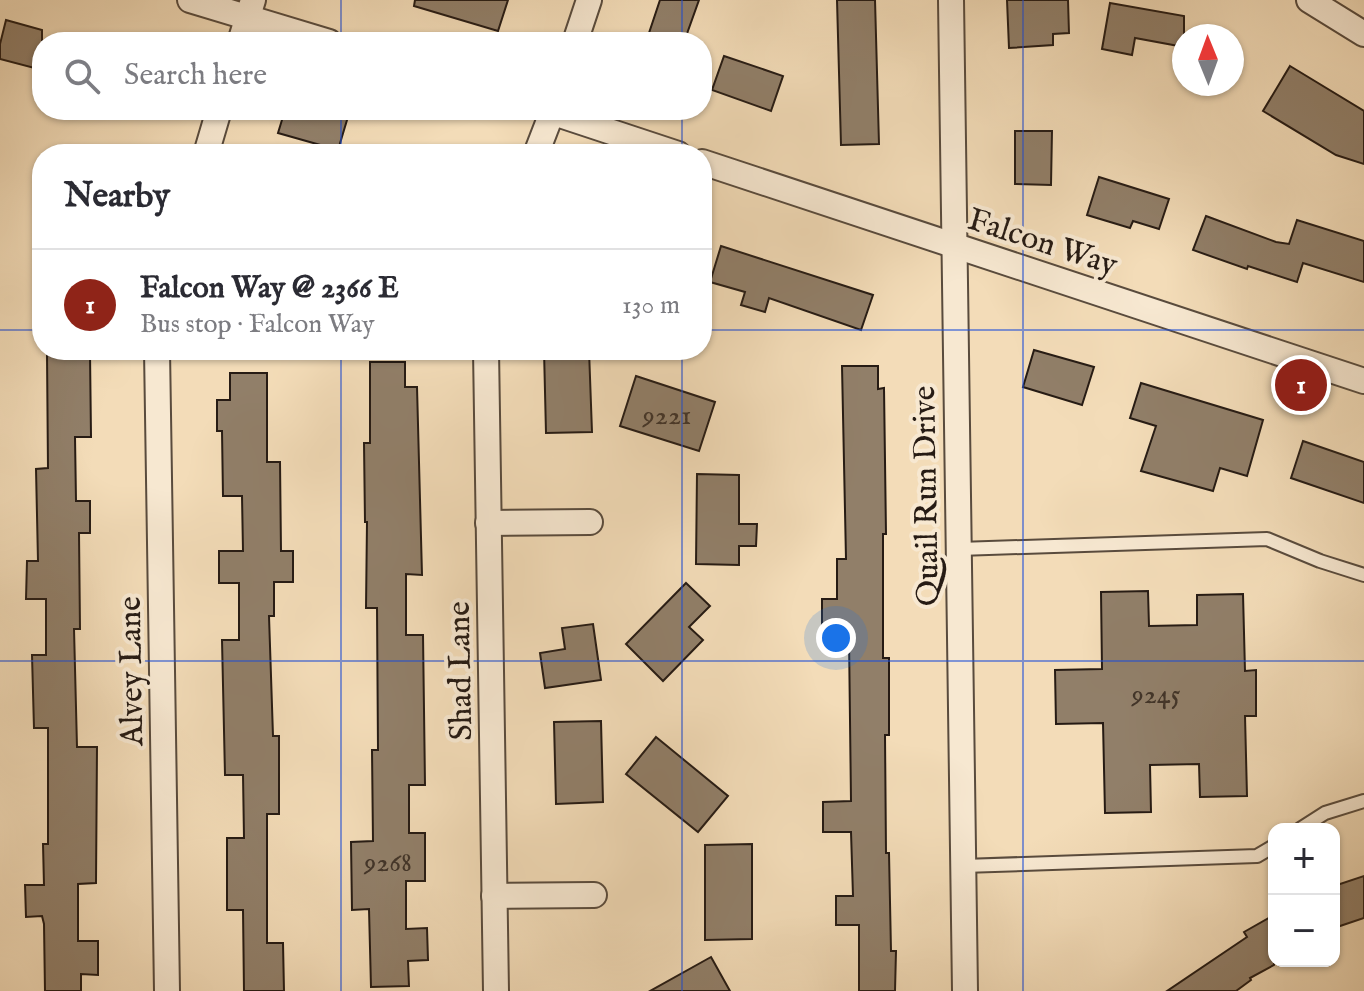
<!DOCTYPE html>
<meta charset="utf-8">
<style>
:root{--surface:#fff;--page:#f7f7f7;--text:#2b2b33;--muted:#7c7c81;--line:#e1e1e2;--accent:#8f2418}
body{margin:0;font-family:"IM FELL English",serif;background:var(--page);color:var(--text)}
.controls{position:absolute;right:24px;bottom:24px;display:grid;overflow:hidden;border-radius:16px;box-shadow:0 2px 6px #0004}
.controls button{width:72px;height:72px;display:grid;place-items:center;padding:0;border:0;border-bottom:2px solid var(--line);background:var(--surface);color:var(--text);font:40px sans-serif}
.compass{position:absolute;left:1172px;top:24px;width:72px;height:72px;border-radius:50%;background:var(--surface);box-shadow:0 2px 6px #0004;rotate:359deg}
.you{position:absolute;left:836px;top:638px;width:28px;height:28px;margin:-20px;border:6px solid #fff;border-radius:50%;background:#1a73e8;box-shadow:0 0 0 12px #1a73e833}
.badge{display:grid;place-items:center;width:52px;height:52px;border-radius:50%;background:var(--accent);color:#fff;font-size:26px;font-weight:700}
.pin{position:absolute;translate:-50% -50%;border:4px solid #fff;box-shadow:0 2px 8px #0006}
.list{margin:0;padding:0;list-style:none}
h2{display:flex;justify-content:space-between;align-items:center;height:104px;margin:0;padding:0 32px;font-size:34px}
h2 small{font-size:26px;font-weight:400;color:var(--muted)}
.list li{display:grid;grid-template-columns:52px 1fr auto;gap:24px;align-items:center;box-sizing:border-box;height:112px;padding:0 32px;border-top:2px solid var(--line)}
.list b{display:block;font-size:30px;white-space:nowrap}
.list p{margin:0;font-size:26px;white-space:nowrap;color:var(--muted)}
.list em{font-size:26px;font-style:normal;color:var(--muted)}
.icon{flex:none;width:44px;height:44px;fill:none;stroke:currentColor;stroke-width:2;stroke-linecap:round;stroke-linejoin:round}
.map{position:relative;flex:none;width:1364px;height:991px;overflow:hidden}
.search{position:absolute;background:var(--surface);box-shadow:0 2px 6px #0004;left:32px;top:32px;width:680px;height:88px;display:flex;align-items:center;gap:20px;box-sizing:border-box;padding:0 28px;border-radius:32px;color:var(--muted);font-size:30px}
.panel{position:absolute;background:var(--surface);box-shadow:0 2px 6px #0004;left:32px;top:144px;width:680px;height:216px;border-radius:32px}
.map>svg:first-child{display:block}
.building{fill:#917f69;stroke:#261b14;stroke-width:2}
.lines{fill:none;stroke-linecap:round;stroke-linejoin:round}
.lane-casing{stroke:#594b3d;stroke-width:16}
.street-casing{stroke:#594b3d;stroke-width:28}
.lane{stroke:#f7e8d1;stroke-width:12}
.street{stroke:#f7e8d1;stroke-width:24}
.grid{fill:none;stroke:#1d4ed8;stroke-width:2;stroke-opacity:0.55}
.labels{text-anchor:middle;stroke-width:8;stroke-linejoin:round;paint-order:stroke}
.number-label{font-size:28px;fill:#413429}
.street-label{font-size:32px;fill:#261b14;stroke:#f7e8d1}
</style>
<div class="map">
<svg width="1364" height="991" viewBox="0 0 1364 991">
<rect width="100%" height="100%" fill="#f3dcb8"/>
<filter id="stains"><feTurbulence type="fractalNoise" baseFrequency=".0025" numOctaves="4"/><feColorMatrix values="0 0 0 0 .2 0 0 0 0 .09 0 0 0 0 .02 0 0 0 .5 -.17"/></filter>
<radialGradient id="worn" r=".72"><stop offset=".6" stop-color="#630" stop-opacity="0"/><stop offset="1" stop-color="#630" stop-opacity=".3"/></radialGradient>
<!-- building -->
<g class="building">
<polygon points="415,0 508,0 498,31 414,6"/>
<polygon points="660,0 699,0 684,42 646,42"/>
<polygon points="837,0 875,0 879,144 841,145"/>
<polygon points="1007,0 1068,0 1069,33 1053,34 1053,45 1009,48"/>
<polygon points="1110,3 1184,16 1184,47 1135,38 1132,55 1102,49"/>
<polygon points="6,20 42,30 42,70 0,59 0,44"/>
<polygon points="724,56 783,76 771,111 712,90"/>
<polygon points="1290,66 1364,111 1364,164 1336,155 1263,111"/>
<polygon points="285,110 350,110 338,150 278,133"/>
<polygon points="1015,131 1052,131 1051,185 1015,184"/>
<polygon points="1099,177 1169,199 1159,229 1133,221 1130,228 1087,215"/>
<polygon points="1206,216 1276,242 1289,244 1297,220 1364,241 1364,282 1303,263 1297,282 1248,266 1247,269 1193,250"/>
<polygon points="721,246 873,295 861,330 769,298 765,312 741,305 745,292 710,282"/>
<polygon points="544,350 589,350 592,432 546,433"/>
<polygon points="1034,350 1094,367 1082,405 1023,387"/>
<polygon points="90,353 91,437 75,437 76,501 90,501 90,533 79,533 80,629 74,629 77,747 97,747 96,883 78,884 78,941 98,941 98,975 81,974 81,991 45,991 44,924 42,916 26,917 25,885 44,885 43,844 48,844 48,728 34,728 32,655 46,655 46,599 26,599 27,561 38,561 36,469 48,468 47,354"/>
<polygon points="370,362 405,362 405,387 417,387 422,575 406,574 406,635 423,635 425,785 409,785 409,833 425,833 425,881 406,881 406,929 427,928 428,960 408,961 409,986 371,987 369,909 352,910 351,842 373,841 372,750 378,750 377,608 366,608 367,522 365,522 364,443 370,443"/>
<polygon points="842,366 878,366 878,389 884,388 886,534 883,534 883,658 889,658 889,735 885,735 886,853 889,853 891,951 896,951 895,991 859,991 859,925 836,925 836,896 853,896 851,832 823,832 823,802 851,801 849,638 822,638 822,599 837,599 837,559 846,559"/>
<polygon points="230,373 267,373 267,462 280,462 281,551 293,551 293,582 274,582 274,616 269,616 273,736 279,736 279,814 267,814 267,943 283,943 284,991 244,991 243,910 227,910 227,838 244,838 243,775 225,775 222,640 239,640 239,583 219,583 219,551 243,551 242,496 223,496 222,431 217,431 217,400 230,400"/>
<polygon points="636,376 715,402 699,451 620,426"/>
<polygon points="1141,383 1263,420 1247,476 1220,468 1213,491 1141,471 1156,426 1130,418"/>
<polygon points="1303,441 1364,462 1364,503 1291,478"/>
<polygon points="697,474 739,475 739,524 757,524 756,546 739,546 739,565 696,564"/>
<polygon points="686,583 710,606 689,627 703,640 663,681 626,644"/>
<polygon points="1148,591 1149,626 1197,625 1197,595 1243,594 1245,671 1256,670 1256,716 1245,716 1247,796 1200,797 1199,764 1150,765 1151,812 1105,813 1103,723 1056,724 1055,670 1102,669 1101,592"/>
<polygon points="593,624 601,680 545,688 540,653 565,649 562,628"/>
<polygon points="601,721 603,802 556,804 554,722"/>
<polygon points="656,737 728,796 698,832 626,774"/>
<polygon points="752,844 752,939 705,940 705,845"/>
<polygon points="1364,876 1364,918 1334,928 1334,886"/>
<polygon points="1274,915 1274,965 1250,978 1251,980 1236,991 1167,991 1247,937 1244,932"/>
<polygon points="711,957 730,991 650,991"/>
</g>
<g class="lines">
<defs>
<g id="lane">
<polyline points="959,549 1267,539 1320,561 1364,575"/>
<polyline points="1300,829 1325,813 1364,801"/>
<polyline points="963,866 1257,856 1274,846"/>
</g>
<g id="street">
<polyline points="190,0 329,42"/>
<polyline points="951,0 965,991"/>
<polyline points="1309,0 1364,34"/>
<polyline points="240,42 253,0"/>
<polyline points="575,42 589,0"/>
<polyline points="545,110 678,154"/>
<polyline points="206,154 219,110"/>
<polyline points="536,154 553,110"/>
<polyline points="702,162 1364,381"/>
<polyline points="157,350 167,991"/>
<polyline points="486,350 496,991"/>
<polyline points="488,523 590,522"/>
<polyline points="494,896 594,895"/>
</g>
</defs>
<!-- lane casing -->
<use href="#lane" class="lane-casing"/>
<!-- street casing -->
<use href="#street" class="street-casing"/>
<!-- lane -->
<use href="#lane" class="lane"/>
<!-- street -->
<use href="#street" class="street"/>
</g>
<!-- grid -->
<path class="grid" d="M341 0V42M682 0V42M1023 0V991M341 110V154M682 110V154M0 330H42M702 330H1364M341 350V991M682 350V991M0 661H1364"/>
<g class="labels">
<!-- number labels -->
<g class="number-label">
<text x="667" y="424">9221</text>
<text x="1156" y="703">9245</text>
<text x="388" y="871">9268</text>
</g>
<!-- street labels -->
<g class="street-label">
<text transform="translate(1043 241) rotate(18)" y="11">Falcon Way</text>
<text transform="translate(925 496) rotate(-91)" y="11">Quail Run Drive</text>
<text transform="translate(130 671) rotate(-91)" y="11">Alvey Lane</text>
<text transform="translate(459 671) rotate(-91)" y="11">Shad Lane</text>
</g>
</g>
<rect width="100%" height="100%" filter="url(#stains)"/>
<rect width="100%" height="100%" fill="url(#worn)"/>
</svg>
<div class="controls">
<button>+</button>
<button>−</button>
</div>
<svg class="compass" viewBox="-18 -18 36 36"><path d="M0-13l5 13h-10z" fill="#e53935"/><path d="M0 13l5-13h-10z" fill="#7c7c81"/></svg>
<div class="you"></div>
<div class="pin badge" style="left:1301px;top:385px">1</div>
<div class="search"><svg class="icon" aria-label="search" viewBox="0 0 24 24"><circle cx="10" cy="10" r="6"/><path d="M15 15l6 6"/></svg>Search here</div>
<section class="panel">
<h2>Nearby<small></small></h2>
<ul class="list">
<li><span class="badge">1</span><div><b>Falcon Way @ 2366 E</b><p>Bus stop · Falcon Way</p></div><em>130 m</em></li>
</ul>
</section>
</div>
